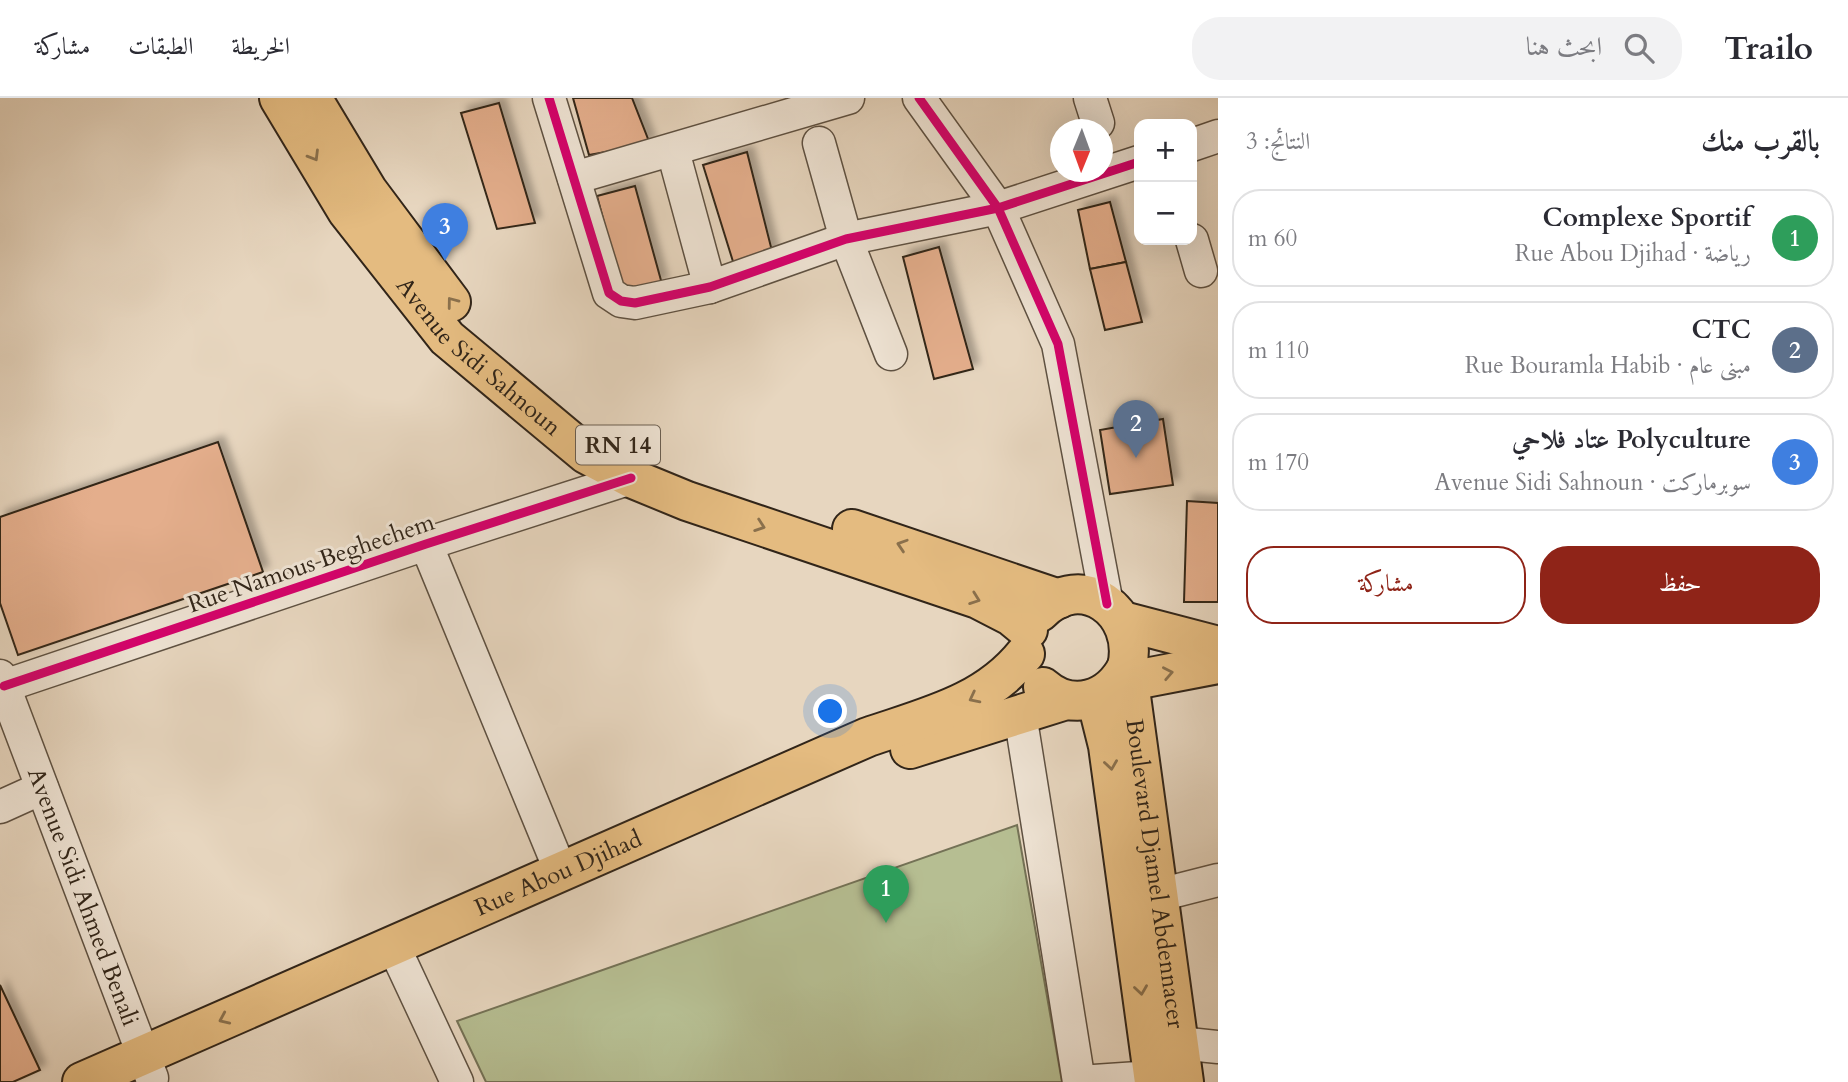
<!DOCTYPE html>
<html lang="ar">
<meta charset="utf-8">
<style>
:root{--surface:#fff;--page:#f2f2f3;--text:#2b2b33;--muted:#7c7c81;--line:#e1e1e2;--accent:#8f2418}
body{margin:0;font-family:Cardo,Amiri,serif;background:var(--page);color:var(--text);direction:rtl}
.controls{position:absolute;right:21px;top:21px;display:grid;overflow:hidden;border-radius:14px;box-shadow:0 7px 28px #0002}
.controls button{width:63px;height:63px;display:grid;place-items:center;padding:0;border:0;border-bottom:2px solid var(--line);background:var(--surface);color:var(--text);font:35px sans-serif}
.compass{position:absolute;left:1050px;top:21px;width:63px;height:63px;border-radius:50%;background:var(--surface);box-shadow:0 7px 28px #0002;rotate:181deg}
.you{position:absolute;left:831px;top:614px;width:24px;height:24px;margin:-18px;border:5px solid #fff;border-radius:50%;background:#1a73e8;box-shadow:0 0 0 10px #1a73e833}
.badge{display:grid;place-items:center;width:46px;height:46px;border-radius:50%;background:var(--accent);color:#fff;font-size:23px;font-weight:700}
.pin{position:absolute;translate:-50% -58px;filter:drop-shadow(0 2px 4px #0008)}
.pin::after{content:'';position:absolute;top:37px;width:24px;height:21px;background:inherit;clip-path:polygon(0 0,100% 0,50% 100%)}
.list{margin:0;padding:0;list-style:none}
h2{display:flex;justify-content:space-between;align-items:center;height:91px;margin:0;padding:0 28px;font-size:30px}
h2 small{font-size:23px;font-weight:400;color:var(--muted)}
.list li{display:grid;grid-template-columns:46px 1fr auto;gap:21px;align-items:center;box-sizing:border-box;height:98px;margin:0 14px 14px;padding:0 14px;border:2px solid var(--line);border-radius:28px}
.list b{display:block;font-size:26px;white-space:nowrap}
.list p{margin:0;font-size:23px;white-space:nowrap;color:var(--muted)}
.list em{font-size:23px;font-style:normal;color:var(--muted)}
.actions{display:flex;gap:14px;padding:21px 28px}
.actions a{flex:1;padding:16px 0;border:2px solid var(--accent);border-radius:28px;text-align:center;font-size:24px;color:var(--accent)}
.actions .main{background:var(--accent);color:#fff}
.icon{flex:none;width:38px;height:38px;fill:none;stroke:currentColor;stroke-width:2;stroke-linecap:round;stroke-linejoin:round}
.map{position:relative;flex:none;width:1218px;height:984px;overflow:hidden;direction:ltr}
header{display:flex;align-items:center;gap:42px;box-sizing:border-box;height:98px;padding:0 35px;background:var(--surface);border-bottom:2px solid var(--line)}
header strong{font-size:33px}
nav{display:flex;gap:38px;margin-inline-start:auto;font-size:24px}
.search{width:490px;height:63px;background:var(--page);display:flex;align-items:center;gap:18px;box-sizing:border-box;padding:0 24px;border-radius:28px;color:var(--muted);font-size:26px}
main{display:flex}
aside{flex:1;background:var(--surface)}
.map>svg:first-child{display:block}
.green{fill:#b6be92;stroke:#747256;stroke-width:2}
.building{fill:#e4ae8c;stroke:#312519;stroke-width:2;filter:url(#shadow)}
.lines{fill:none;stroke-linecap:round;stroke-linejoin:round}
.minor-casing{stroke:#5e5142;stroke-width:35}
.major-casing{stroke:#312519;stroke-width:42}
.minor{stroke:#efe4d5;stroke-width:32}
.major{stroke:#e4bb80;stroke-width:38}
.cycleway-casing{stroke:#efe4d5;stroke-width:13}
.cycleway{stroke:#d6006c;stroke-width:9}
.oneway{stroke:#8a704c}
.labels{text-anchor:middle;stroke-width:6;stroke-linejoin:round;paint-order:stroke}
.shield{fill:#efe4d5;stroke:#6a5e51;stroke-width:2}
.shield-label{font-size:23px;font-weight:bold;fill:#312519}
.street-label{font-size:24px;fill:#312519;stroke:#efe4d5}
</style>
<header>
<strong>Trailo</strong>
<div class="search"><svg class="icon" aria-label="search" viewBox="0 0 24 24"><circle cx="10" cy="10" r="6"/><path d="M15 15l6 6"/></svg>ابحث هنا</div>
<nav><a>الخريطة</a><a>الطبقات</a><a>مشاركة</a></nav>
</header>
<main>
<aside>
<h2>بالقرب منك<small>النتائج: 3</small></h2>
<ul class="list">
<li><span class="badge" style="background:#2e9e5b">1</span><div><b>Complexe Sportif</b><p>رياضة · Rue Abou Djihad</p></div><em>60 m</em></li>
<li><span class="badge" style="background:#5c6f8a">2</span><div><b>CTC</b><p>مبنى عام · Rue Bouramla Habib</p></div><em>110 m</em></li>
<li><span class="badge" style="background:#3f7fe0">3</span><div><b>Polyculture عتاد فلاحي</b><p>سوبرماركت · Avenue Sidi Sahnoun</p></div><em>170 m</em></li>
</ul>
<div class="actions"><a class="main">حفظ</a><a>مشاركة</a></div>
</aside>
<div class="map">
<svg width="1218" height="984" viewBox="0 0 1218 984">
<defs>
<filter id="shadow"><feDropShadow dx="6" dy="-6" stdDeviation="3.5" flood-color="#0004"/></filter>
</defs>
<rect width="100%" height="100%" fill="#e7d6bf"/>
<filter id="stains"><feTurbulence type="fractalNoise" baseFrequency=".00286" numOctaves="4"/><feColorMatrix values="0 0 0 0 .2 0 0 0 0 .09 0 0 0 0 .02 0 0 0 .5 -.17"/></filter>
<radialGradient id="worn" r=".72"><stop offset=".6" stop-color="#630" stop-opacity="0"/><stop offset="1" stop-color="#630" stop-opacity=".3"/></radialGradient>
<!-- green -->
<polygon class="green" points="1017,727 1062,984 486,984 457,923"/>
<!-- building -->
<g class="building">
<polygon points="573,0 632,0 650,46 589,57"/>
<polygon points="499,5 535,125 497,131 461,15"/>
<polygon points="747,54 773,157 735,170 703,67"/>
<polygon points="635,88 662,186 623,196 597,98"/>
<polygon points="1110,104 1126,164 1090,171 1078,112"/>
<polygon points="939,149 973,271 934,281 903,159"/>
<polygon points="1126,164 1142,224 1105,232 1090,171"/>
<polygon points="1163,321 1173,387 1110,396 1100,332"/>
<polygon points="218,344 263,474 18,557 0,505 0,419"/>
<polygon points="1187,403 1218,405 1218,504 1184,504"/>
<polygon points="0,887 40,972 13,984 0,984"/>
</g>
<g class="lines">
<defs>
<g id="minor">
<polyline points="549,0 609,195 621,203 635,205 710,189 846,141 998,110 1139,64"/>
<polyline points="919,0 998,110 1058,246 1107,506"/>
<polyline points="1090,0 1098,25"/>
<polyline points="819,45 846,141 891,256"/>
<polyline points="1192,47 1218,38"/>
<polyline points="673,53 710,189"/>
<polyline points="574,80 848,0"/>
<polyline points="1192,142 1201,173"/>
<polyline points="426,446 561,774"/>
<path id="s1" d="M0 578 152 980"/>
<polyline points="4,588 426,446 631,380"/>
<polyline points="1020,616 1079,984"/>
<polyline points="0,709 42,690"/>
<polyline points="1159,797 1218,782"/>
<polyline points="393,847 457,984"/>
<polyline points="1179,945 1218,949"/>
<polyline points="1079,984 1153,979"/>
</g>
<g id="major">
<path id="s2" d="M279 0 347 113 447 240 586 356 631 380 687 403 978 501 1011 518 1028 532"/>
<polyline points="312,0 368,93 451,204"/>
<polyline points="852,431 1059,501"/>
<path id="s3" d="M1040 514C1081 471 1140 513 1127 569L1184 984"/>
<polyline points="1123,523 1218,548"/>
<polyline points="1119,585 1218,566"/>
<path d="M1043 589C1073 615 1110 602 1127 569"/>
<polyline points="1096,600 1108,648 1154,984"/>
<polyline points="910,651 1066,602"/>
<path id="s4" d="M82 984 868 639C926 619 985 606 1025 556"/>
</g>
</defs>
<!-- minor casing -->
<use href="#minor" class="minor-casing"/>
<!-- major casing -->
<use href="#major" class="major-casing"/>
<!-- minor -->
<use href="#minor" class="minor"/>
<!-- major -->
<use href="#major" class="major"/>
<defs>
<g id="cycleway">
<polyline points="549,0 609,195 621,203 635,205 710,189 846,141 998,110 1139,64"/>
<polyline points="919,0 998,110 1058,246 1107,506"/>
<polyline points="4,588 426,446 631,380"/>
</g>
</defs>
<!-- cycleway casing -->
<use href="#cycleway" class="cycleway-casing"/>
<!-- cycleway -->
<use href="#cycleway" class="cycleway"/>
</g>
<!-- one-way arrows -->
<defs><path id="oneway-chevron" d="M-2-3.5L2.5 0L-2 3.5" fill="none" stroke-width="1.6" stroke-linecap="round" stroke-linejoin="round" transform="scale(1.75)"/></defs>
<g class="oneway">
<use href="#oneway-chevron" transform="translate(314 58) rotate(59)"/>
<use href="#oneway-chevron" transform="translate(452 204) rotate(-127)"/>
<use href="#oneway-chevron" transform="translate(760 428) rotate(19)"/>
<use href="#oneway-chevron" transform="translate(902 447) rotate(-162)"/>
<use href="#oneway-chevron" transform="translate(975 501) rotate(20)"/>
<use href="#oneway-chevron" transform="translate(1168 575) rotate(-11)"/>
<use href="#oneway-chevron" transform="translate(974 600) rotate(153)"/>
<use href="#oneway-chevron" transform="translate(1111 667) rotate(82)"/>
<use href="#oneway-chevron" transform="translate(1141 892) rotate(82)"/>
<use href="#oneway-chevron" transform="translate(224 921) rotate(156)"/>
</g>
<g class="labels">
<!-- shield labels -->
<rect class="shield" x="576" y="327.5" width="84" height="39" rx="5"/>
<g class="shield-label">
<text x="618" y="355">RN 14</text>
</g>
<!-- street labels -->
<g class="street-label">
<text dy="8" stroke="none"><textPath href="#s2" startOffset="329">Avenue Sidi Sahnoun</textPath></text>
<text transform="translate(311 465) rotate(-19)" y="8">Rue Namous Beghechem</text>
<text dy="8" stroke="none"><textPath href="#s4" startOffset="520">Rue Abou Djihad</textPath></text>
<text dy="8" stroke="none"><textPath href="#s3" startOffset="352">Boulevard Djamel Abdennacer</textPath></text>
<text dy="8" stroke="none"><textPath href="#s1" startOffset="236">Avenue Sidi Ahmed Benali</textPath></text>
</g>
</g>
<rect width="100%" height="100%" filter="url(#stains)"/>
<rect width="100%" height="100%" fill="url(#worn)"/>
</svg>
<div class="controls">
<button>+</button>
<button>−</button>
</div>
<svg class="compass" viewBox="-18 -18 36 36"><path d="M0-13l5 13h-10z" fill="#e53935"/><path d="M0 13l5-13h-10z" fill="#7c7c81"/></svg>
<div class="you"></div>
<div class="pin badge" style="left:886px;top:825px;background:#2e9e5b">1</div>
<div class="pin badge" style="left:1136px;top:360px;background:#5c6f8a">2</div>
<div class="pin badge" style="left:445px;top:163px;background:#3f7fe0">3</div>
</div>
</main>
